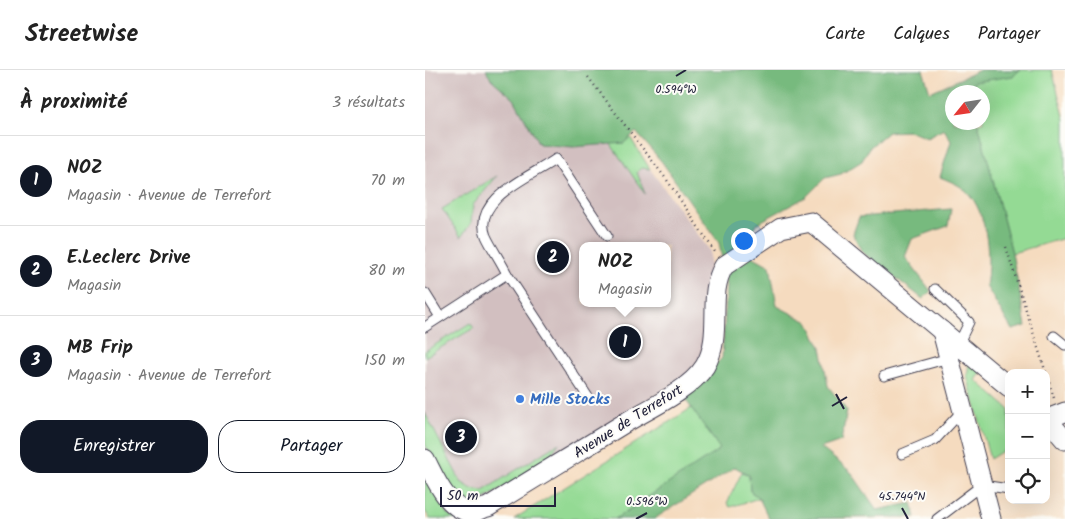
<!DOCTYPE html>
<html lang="fr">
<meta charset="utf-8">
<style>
:root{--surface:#fff;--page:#f2f2f2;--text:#222;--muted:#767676;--line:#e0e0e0;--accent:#111827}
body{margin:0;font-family:Kalam,sans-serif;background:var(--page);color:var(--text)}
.controls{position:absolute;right:15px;bottom:15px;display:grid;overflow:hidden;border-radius:10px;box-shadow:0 5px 20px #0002}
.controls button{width:45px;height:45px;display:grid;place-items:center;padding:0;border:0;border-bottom:1px solid var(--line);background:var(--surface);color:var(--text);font:25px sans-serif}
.compass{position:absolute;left:520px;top:15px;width:45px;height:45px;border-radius:50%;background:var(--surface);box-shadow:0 5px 20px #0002;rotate:240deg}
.scale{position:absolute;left:15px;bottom:12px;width:116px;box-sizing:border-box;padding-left:5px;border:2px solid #22223b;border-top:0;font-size:14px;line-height:18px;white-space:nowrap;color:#22223b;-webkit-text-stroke:4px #fdfcf7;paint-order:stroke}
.you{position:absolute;left:318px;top:170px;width:18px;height:18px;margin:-12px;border:4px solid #fff;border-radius:50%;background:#1a73e8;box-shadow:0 0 0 8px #1a73e833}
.badge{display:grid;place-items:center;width:32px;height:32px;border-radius:50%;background:var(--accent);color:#fff;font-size:16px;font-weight:700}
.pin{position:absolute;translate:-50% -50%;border:2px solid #fff;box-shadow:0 1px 5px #0006}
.popup{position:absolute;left:154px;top:172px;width:92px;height:65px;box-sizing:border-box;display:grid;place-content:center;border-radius:10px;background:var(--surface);filter:drop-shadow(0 1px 4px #0005);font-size:16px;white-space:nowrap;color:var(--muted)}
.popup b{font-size:19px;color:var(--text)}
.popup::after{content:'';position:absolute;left:50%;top:100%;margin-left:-10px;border:10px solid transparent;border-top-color:var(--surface)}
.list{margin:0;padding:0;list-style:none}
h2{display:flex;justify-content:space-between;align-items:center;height:65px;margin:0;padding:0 20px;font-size:21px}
h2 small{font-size:16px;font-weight:400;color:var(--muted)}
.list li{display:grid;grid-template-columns:32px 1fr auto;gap:15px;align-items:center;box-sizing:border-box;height:90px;padding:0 20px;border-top:1px solid var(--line)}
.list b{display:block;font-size:19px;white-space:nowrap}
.list p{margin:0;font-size:16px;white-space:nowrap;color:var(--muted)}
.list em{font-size:16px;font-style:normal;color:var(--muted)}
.actions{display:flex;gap:10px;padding:15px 20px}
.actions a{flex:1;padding:11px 0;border:1px solid var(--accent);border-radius:20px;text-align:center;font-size:18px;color:var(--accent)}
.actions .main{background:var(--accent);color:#fff}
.icon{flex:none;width:28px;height:28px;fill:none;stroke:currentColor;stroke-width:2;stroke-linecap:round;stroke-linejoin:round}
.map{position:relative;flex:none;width:640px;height:449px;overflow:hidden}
header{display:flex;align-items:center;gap:30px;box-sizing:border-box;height:70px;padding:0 25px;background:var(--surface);border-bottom:1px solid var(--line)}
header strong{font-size:24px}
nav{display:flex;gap:28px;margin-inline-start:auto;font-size:18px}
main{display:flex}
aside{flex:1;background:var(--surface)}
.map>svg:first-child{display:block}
.industrial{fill:#d2bfc0;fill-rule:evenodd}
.green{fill:#94da94;stroke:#5b7e68}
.forest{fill:#77ba7e;stroke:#4c6e5c}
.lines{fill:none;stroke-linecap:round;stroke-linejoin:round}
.lane-casing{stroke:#423e4f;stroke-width:11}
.street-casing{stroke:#423e4f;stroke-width:21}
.path{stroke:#423e4f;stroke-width:2.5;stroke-dasharray:1 4;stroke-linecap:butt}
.lane{stroke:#fff;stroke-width:9}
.street{stroke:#fff;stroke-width:19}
.ticks{fill:none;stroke:#22223b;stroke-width:2}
.shop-dot{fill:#3f7fe0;stroke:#fdfcf7;stroke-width:2}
.labels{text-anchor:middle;stroke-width:4;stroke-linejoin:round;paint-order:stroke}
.shop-label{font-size:15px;font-weight:bold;fill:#366cbe;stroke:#fdfcf7;text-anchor:start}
.street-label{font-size:15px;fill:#22223b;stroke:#fdfcf7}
.ticks-label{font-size:12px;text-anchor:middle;fill:#22223b;stroke:#fdfcf7;stroke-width:4;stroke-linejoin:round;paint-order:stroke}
</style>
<header>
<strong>Streetwise</strong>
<nav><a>Carte</a><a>Calques</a><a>Partager</a></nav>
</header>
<main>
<aside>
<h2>À proximité<small>3 résultats</small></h2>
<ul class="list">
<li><span class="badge">1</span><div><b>NOZ</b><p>Magasin · Avenue de Terrefort</p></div><em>70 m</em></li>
<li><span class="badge">2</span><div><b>E.Leclerc Drive</b><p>Magasin</p></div><em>80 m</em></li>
<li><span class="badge">3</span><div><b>MB Frip</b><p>Magasin · Avenue de Terrefort</p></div><em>150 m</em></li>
</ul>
<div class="actions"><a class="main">Enregistrer</a><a>Partager</a></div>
</aside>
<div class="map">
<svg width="640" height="449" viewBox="0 0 640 449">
<rect width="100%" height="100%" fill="#fdfcf7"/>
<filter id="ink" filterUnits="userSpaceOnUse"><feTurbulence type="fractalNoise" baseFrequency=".02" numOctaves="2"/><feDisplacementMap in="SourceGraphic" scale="10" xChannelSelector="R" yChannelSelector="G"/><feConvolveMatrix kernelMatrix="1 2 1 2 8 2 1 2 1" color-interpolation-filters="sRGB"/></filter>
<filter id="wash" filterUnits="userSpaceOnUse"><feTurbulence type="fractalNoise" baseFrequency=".0096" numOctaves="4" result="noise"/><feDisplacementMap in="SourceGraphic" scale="20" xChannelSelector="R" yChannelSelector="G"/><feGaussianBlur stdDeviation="1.12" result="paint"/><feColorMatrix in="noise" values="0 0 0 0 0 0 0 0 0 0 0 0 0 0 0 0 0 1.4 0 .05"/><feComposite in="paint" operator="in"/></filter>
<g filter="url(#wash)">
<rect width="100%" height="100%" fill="#f5dbbf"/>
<!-- industrial -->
<path class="industrial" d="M0 0H83L89 18 205 67 225 99 285 181 284 271 273 298 62 434V449H6L0 440ZM158 176H242V233H158Z"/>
<!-- green -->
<g class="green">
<polygon points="575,0 627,0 640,50 640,168 587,183 553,53 558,52 558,22 545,22 541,11"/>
<polygon points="205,67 225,99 216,98 212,102 220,124 185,73 199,73"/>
<polygon points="72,106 48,135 46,153 36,167 17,139"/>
<polygon points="45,253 49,258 0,287 0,281"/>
<polygon points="544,293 557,302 551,310 584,339 584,377 565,389 542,306"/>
<polygon points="268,337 296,379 190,449 89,449"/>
<polygon points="0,343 36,412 47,419 58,421 134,373 124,387 134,386 47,436 34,429 22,415 0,374"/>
<polygon points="0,400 22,444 31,449 5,449 0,441"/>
<polygon points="317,402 324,405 325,421 334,428 305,437 302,433"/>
</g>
<!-- forest -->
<g class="forest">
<path d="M61 0H498L505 22 555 0H595L588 6 549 12 545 22H528V52L553 53 587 183 601 256 587 260 561 216C566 188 563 135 536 117 530 113 522 110 515 107L526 71 519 59 502 68 484 61 463 62 444 78 437 91 416 104 400 108 381 127 333 153 320 173 327 186 345 196 352 236 383 252 396 277 403 316 422 341 416 371 396 378 426 402 452 440 487 433 491 447 344 449 334 428 325 421 324 405 310 397 229 449H190L295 379 258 326 297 288 302 216 294 173 237 92 211 62 199 73 148 77 114 74 89 29 66 9Z"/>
<polygon points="526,139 523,156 487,169 480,187 506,221 498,229 437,182 428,164 434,147"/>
</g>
</g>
<g filter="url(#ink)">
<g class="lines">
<defs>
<g id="lane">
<path d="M82 204C76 191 67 179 61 166 46 129 107 106 131 89L182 166"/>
<polyline points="510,219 544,252 533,275"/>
<polyline points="0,223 15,247"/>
<polyline points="0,257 82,204 163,327"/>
<polyline points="629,266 640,275"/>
<polyline points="459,306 524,288"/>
<polyline points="477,384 510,370 538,340"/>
<polyline points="512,449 557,415 584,419"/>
</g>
<g id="street">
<polyline points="517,261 566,449"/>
<polyline points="621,348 640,370"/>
<polyline points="622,349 640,342"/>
<path d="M0 389C9 406 23 442 48 442 52 442 58 438 63 437 109 408 156 380 203 351 226 338 266 319 280 296 299 264 281 225 299 196L356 158 386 152 584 317"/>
</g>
</defs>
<!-- lane casing -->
<use href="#lane" class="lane-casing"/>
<!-- street casing -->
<use href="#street" class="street-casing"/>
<!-- path -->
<g class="path">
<polyline points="163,7 242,110 290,182"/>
<polyline points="581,177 621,303"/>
<polyline points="621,303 629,328"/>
</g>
<!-- lane -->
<use href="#lane" class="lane"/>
<!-- street -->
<use href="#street" class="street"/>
</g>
</g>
<!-- ticks -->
<path class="ticks" d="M251 6 261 0M411 324 419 339M407 336 422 327M477 438 483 449M211 449 222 443"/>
<!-- markers -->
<circle class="shop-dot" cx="95" cy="329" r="5"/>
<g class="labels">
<!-- shop labels -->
<g class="shop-label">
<text x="105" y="334">Mille Stocks</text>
</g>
<!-- street labels -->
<g class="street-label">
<text transform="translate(203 351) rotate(-32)" y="5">Avenue de Terrefort</text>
</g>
</g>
<g class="ticks-label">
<text x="251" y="23">0.594°W</text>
<text x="477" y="430">45.744°N</text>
<text x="222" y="435">0.596°W</text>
</g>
</svg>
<div class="controls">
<button>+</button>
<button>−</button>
<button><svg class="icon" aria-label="locate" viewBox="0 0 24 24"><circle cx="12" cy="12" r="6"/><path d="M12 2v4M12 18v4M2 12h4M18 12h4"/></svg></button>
</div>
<svg class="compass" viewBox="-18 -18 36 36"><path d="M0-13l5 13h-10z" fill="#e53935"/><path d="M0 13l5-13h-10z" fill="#767676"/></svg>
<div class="scale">50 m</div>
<div class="you"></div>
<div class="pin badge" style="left:200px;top:272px">1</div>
<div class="popup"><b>NOZ</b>Magasin</div>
<div class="pin badge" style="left:128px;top:187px">2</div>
<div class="pin badge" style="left:36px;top:367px">3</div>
</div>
</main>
